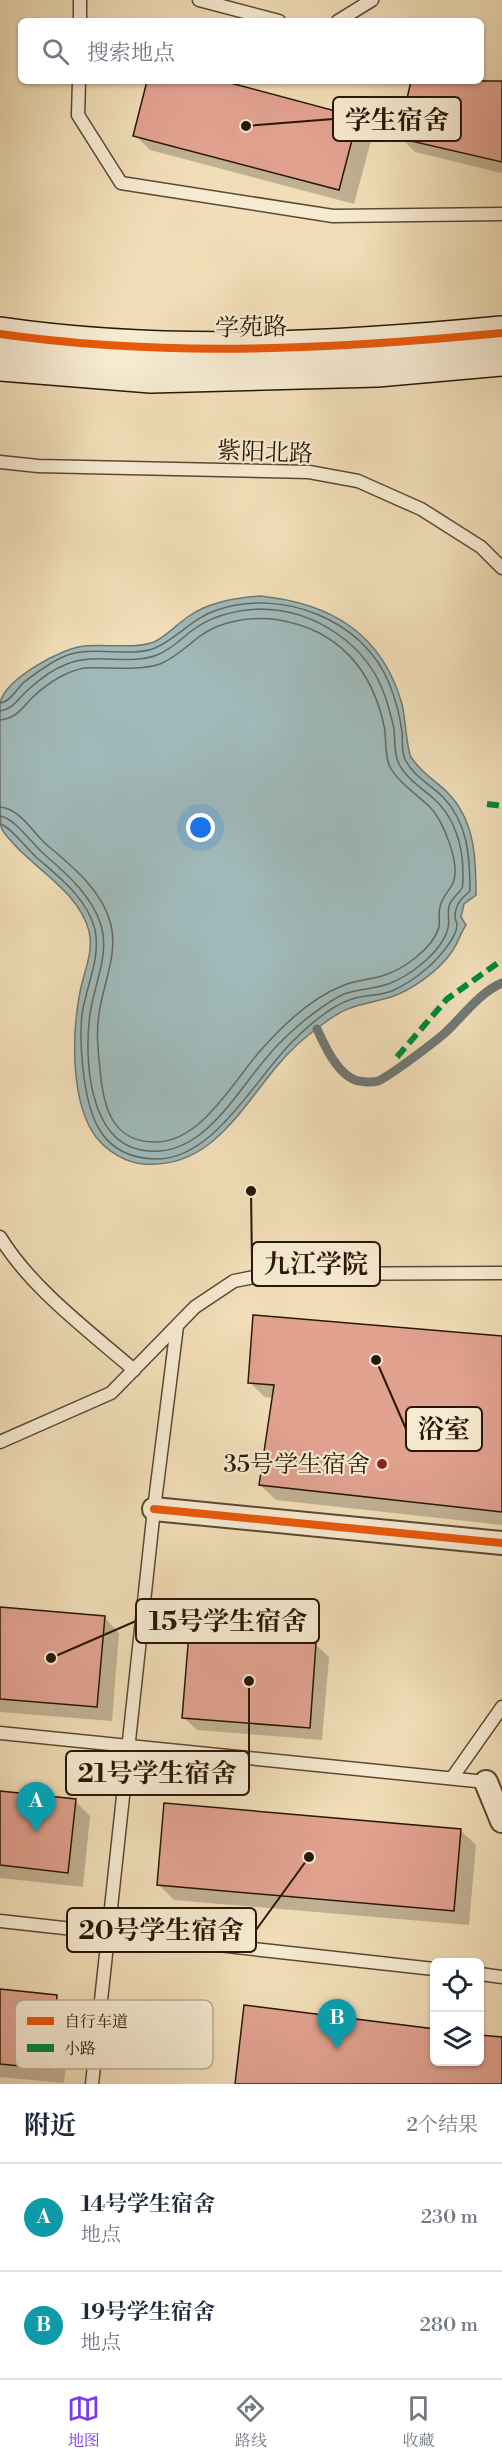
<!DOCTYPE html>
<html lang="zh">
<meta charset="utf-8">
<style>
:root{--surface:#fff;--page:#f2f2f3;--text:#1f2937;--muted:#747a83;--line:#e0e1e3;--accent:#7c3aed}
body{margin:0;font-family:"Libre Bodoni","Noto Serif SC",serif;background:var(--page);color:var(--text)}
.controls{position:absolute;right:18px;bottom:18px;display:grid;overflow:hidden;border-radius:9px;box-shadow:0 2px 4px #0004}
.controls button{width:54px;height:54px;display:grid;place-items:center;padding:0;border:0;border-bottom:2px solid var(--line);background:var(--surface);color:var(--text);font:30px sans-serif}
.you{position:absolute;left:201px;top:828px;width:21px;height:21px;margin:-15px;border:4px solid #fff;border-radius:50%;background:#1a73e8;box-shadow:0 0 0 9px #1a73e833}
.badge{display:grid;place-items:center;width:39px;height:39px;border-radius:50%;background:var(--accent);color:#fff;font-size:20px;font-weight:700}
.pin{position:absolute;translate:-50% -50px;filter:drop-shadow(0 2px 3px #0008)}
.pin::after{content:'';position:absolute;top:32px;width:21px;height:18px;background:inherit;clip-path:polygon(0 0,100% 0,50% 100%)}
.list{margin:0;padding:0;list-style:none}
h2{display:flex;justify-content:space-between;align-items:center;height:78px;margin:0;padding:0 24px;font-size:26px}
h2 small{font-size:20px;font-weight:400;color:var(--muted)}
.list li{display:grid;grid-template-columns:39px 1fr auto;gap:18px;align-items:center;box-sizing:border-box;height:108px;padding:0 24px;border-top:2px solid var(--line)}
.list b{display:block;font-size:22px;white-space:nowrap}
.list p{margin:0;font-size:20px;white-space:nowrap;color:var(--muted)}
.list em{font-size:20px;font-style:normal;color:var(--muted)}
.icon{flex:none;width:33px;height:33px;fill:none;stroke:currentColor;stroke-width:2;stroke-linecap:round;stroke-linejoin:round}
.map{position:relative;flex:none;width:502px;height:2084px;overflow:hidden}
.search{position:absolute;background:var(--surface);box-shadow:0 2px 4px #0004;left:18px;right:18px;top:18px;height:66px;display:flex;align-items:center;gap:15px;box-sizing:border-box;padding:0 21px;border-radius:9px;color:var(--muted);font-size:22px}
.sheet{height:294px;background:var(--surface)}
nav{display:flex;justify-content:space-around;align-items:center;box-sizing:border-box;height:84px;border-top:2px solid var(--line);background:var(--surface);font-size:16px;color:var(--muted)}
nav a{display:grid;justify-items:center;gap:3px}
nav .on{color:var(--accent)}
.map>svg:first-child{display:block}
.water{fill:#9fb9b9;stroke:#707872;stroke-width:1.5}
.shadow{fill:#0003}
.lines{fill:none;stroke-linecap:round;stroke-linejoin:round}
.shore{stroke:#646860;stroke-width:1.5}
.stream{stroke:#707872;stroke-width:9}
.building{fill:#e1a290;stroke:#291708;stroke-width:1.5}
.lane-casing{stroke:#5b4934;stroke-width:15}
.street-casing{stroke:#5b4934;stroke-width:26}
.secondary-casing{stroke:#291708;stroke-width:36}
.lane{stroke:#f6ead1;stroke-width:12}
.street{stroke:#f6ead1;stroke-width:22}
.secondary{stroke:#f6ead1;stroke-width:33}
.quiet{stroke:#00873e;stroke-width:6;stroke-dasharray:12 6;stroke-linecap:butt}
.cycleway-casing{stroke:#f6ead1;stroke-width:11}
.cycleway{stroke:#e8590c;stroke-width:8}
.poi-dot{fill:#8f2418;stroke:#f6ead1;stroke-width:2}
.labels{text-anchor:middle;stroke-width:4.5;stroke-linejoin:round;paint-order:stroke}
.street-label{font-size:24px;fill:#291708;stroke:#f6ead1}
.poi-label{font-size:24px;fill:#291708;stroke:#f6ead1;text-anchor:end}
.key{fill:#f6ead1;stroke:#b8ab95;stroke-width:1.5}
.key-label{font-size:16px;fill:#291708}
.leader{fill:none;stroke:#291708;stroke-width:2}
.callout-dot{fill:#291708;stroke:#f6ead1;stroke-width:2}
.callout{fill:#f6ead1;stroke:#291708;stroke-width:2}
.callout-label{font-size:26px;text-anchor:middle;font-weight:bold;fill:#291708}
</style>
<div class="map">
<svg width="502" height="2084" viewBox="0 0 502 2084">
<rect width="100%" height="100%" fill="#f1deb8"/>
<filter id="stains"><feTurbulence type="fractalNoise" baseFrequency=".00333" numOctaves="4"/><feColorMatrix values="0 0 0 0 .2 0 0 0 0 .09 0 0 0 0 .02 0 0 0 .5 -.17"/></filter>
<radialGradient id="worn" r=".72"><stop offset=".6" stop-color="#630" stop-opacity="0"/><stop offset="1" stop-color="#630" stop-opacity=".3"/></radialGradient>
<!-- water -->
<path class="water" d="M260 596C330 603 382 633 402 704 405 715 407 751 411 757 420 772 436 781 447 792 475 820 476 858 476 895L464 904 461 917 466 925C460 934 457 945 451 953 438 971 412 990 391 997 361 1006 350 1003 323 1024 306 1036 290 1050 277 1066 240 1110 210 1169 144 1164 126 1163 107 1151 96 1137 70 1102 72 1033 80 992 84 971 94 952 89 931 79 892 36 870 12 842 8 837 3 833 1 827 0 813 0 770 0 752 0 737 0 717 0 703 5 679 63 647 85 646 105 644 136 649 154 642 167 636 177 624 189 616 209 602 236 598 260 596Z"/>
<!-- shadow -->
<g class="shadow">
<polygon points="481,79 502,84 502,173 415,152 400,137 412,81 481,81"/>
<polygon points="149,81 217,81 357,118 373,133 354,204 150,150 135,135"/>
<polygon points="502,1338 502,1525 276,1500 260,1485 273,1398 265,1397 249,1382"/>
<polygon points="0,1609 104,1617 119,1633 112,1721 0,1712"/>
<polygon points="316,1645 329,1657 322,1740 197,1730 184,1718"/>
<polygon points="0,1792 75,1801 90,1816 83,1887 0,1878"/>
<polygon points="460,1830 476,1845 469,1925 174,1900 158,1884"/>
<polygon points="0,1991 56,1997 72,2012 64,2083 0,2077"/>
</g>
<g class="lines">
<!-- shore -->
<g class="shore">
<path d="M0 703C10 702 16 690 23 683 36 673 50 662 65 656 92 645 131 658 155 648 178 638 192 618 217 610 281 588 363 619 389 683 395 698 400 716 402 732 403 740 401 751 405 759 412 775 431 785 443 797 468 823 470 857 470 891 462 898 455 904 455 917 455 920 457 922 457 925 457 938 436 961 426 969 417 977 403 986 392 991 379 996 365 995 352 999 330 1006 309 1025 293 1041 256 1077 214 1160 156 1159 100 1158 88 1116 83 1069 81 1050 80 1033 82 1014 86 987 101 958 95 930 88 899 58 876 36 857 27 849 9 825 0 824"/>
<path d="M0 711C14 709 19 697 29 689 40 679 53 669 67 664 95 652 129 666 157 655 171 650 182 638 194 629 212 616 237 610 259 609 315 609 369 645 386 699 389 709 392 719 394 729 395 738 394 749 397 759 402 775 420 787 433 798 454 816 463 845 463 873 463 875 463 886 462 888 458 895 452 897 449 906 447 914 450 922 448 928 442 952 410 976 388 984 374 989 358 989 344 994 330 1000 318 1010 306 1019 293 1030 279 1042 268 1056 235 1093 201 1162 141 1150 88 1140 84 1057 90 1014 94 985 110 954 101 925 92 896 67 874 45 855 32 844 15 818 0 816"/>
<path d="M0 720C17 719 23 706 34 696 48 683 65 672 84 668 106 667 140 671 160 664 175 658 187 646 200 636 222 620 253 616 279 620 338 630 372 669 384 726 387 739 384 755 390 767 399 783 416 794 429 806 443 820 461 864 453 883 449 892 442 896 440 907 438 914 440 921 439 927 433 949 402 970 382 976 369 980 355 980 342 986 311 998 283 1025 261 1050 234 1080 201 1143 155 1142 111 1142 103 1105 100 1069 98 1050 96 1032 99 1014 103 984 118 955 111 925 103 891 72 866 47 845 32 832 21 809 0 807"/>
</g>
<!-- stream -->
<path class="stream" d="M317 1029C324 1044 335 1069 351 1078 357 1082 371 1083 378 1081 390 1076 436 1041 446 1032 464 1015 479 993 502 983"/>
</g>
<!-- building -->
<g class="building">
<polygon points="147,81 223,81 358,117 339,190 133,136"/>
<polygon points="411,81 502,81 502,162 398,138"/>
<polygon points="253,1315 502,1336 502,1512 259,1485 274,1385 248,1383"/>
<polygon points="0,1607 105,1616 97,1707 0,1699"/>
<polygon points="189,1633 316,1643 310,1728 182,1718"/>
<polygon points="0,1791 76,1799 68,1873 0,1865"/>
<polygon points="164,1803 461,1829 454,1911 157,1885"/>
<polygon points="0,1989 57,1995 50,2069 0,2064"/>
<polygon points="244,2005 435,2029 435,2061 480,2061 480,2035 502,2037 502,2084 235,2084"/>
</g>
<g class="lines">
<defs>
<g id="lane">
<polyline points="199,0 279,21"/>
<polyline points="80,21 80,0"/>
<polyline points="338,21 372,0"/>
<polyline points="79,81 78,115 121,183 333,216 502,214"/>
<polyline points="0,462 38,466 309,472 358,481 421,509 481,547 502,568"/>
<path d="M0 1237C31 1288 89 1331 134 1370"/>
<polyline points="0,1442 111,1393 195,1307 234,1281 270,1274 502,1273"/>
<polyline points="0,1733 486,1782"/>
<polyline points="452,1778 502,1707"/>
<polyline points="0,1921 434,1969"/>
<polyline points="480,1974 502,1977"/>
<polyline points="92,2084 154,1509 177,1326"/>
</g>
<g id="street">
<polyline points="154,1509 502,1543"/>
<polyline points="486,1782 502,1821"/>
</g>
<g id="secondary">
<path d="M0 334C166 358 336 349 502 333"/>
<polyline points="0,364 151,376 377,370 502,359"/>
</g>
</defs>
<!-- lane casing -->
<use href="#lane" class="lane-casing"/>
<!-- street casing -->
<use href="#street" class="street-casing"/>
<!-- secondary casing -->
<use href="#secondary" class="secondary-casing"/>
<!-- lane -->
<use href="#lane" class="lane"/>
<!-- street -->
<use href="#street" class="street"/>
<!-- secondary -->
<use href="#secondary" class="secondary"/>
<!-- quiet -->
<g class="quiet">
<polyline points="487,804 502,806"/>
<polyline points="397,1057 447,999 502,960"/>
</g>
<defs>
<g id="cycleway">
<path d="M0 334C166 358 336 349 502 333"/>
<polyline points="154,1509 502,1543"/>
</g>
</defs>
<!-- cycleway casing -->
<use href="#cycleway" class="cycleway-casing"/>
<!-- cycleway -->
<use href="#cycleway" class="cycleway"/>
</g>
<!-- markers -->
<circle class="poi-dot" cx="382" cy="1464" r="6"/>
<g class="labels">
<!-- street labels -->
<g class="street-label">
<text transform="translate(251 327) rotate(-1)" y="8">学苑路</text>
<text transform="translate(265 452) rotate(2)" y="8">紫阳北路</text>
</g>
<!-- poi labels -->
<g class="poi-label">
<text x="370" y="1472">35号学生宿舍</text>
</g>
</g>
<!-- legend -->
<rect x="15" y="2000" width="198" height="69" rx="9" class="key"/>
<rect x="27" y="2017" width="27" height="8" fill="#e8590c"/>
<rect x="27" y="2044" width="27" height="8" fill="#00873e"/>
<g class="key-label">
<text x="64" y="2027">自行车道</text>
<text x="64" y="2054">小路</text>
</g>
<!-- callouts -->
<path class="leader" d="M246 126L333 119M251 1191L252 1264M376 1360L406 1429M51 1658L136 1621M249 1681L249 1773M309 1857L256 1930"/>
<g class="callout-dot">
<circle cx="246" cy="126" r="6"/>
<circle cx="251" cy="1191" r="6"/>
<circle cx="376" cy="1360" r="6"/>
<circle cx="51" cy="1658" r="6"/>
<circle cx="249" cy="1681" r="6"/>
<circle cx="309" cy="1857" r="6"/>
</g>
<g class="callout">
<rect x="333" y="97" width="128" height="44" rx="6"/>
<rect x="252" y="1242" width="128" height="44" rx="6"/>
<rect x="406" y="1407" width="76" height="44" rx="6"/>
<rect x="136" y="1599" width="183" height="44" rx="6"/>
<rect x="66" y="1751" width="183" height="44" rx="6"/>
<rect x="67" y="1908" width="189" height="44" rx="6"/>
</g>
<g class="callout-label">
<text x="397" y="129">学生宿舍</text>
<text x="316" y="1273">九江学院</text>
<text x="444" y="1438">浴室</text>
<text x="228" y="1630">15号学生宿舍</text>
<text x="157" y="1782">21号学生宿舍</text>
<text x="161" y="1939">20号学生宿舍</text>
</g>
<rect width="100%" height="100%" filter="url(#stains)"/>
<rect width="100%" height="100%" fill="url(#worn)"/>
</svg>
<div class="controls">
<button><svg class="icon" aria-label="locate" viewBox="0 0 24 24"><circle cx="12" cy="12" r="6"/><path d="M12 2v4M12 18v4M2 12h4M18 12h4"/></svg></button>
<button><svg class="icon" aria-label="layers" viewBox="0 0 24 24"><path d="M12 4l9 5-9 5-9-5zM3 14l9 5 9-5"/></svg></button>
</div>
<div class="you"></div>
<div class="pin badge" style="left:36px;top:1832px;background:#0f9aa8">A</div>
<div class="pin badge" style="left:337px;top:2049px;background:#0f9aa8">B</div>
<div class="search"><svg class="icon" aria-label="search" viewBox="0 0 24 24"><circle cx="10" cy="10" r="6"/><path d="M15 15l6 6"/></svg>搜索地点</div>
</div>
<section class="sheet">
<h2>附近<small>2个结果</small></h2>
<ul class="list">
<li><span class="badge" style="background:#0f9aa8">A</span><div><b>14号学生宿舍</b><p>地点</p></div><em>230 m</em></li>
<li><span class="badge" style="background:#0f9aa8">B</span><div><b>19号学生宿舍</b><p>地点</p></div><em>280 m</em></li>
</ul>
</section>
<nav>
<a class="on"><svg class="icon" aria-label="map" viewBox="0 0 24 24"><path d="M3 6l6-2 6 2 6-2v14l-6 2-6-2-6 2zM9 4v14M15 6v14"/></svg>地图</a>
<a><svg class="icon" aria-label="directions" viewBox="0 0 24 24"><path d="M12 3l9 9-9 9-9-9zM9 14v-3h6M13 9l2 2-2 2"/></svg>路线</a>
<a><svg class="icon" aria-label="saved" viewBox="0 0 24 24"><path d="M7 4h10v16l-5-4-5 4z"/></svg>收藏</a>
</nav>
